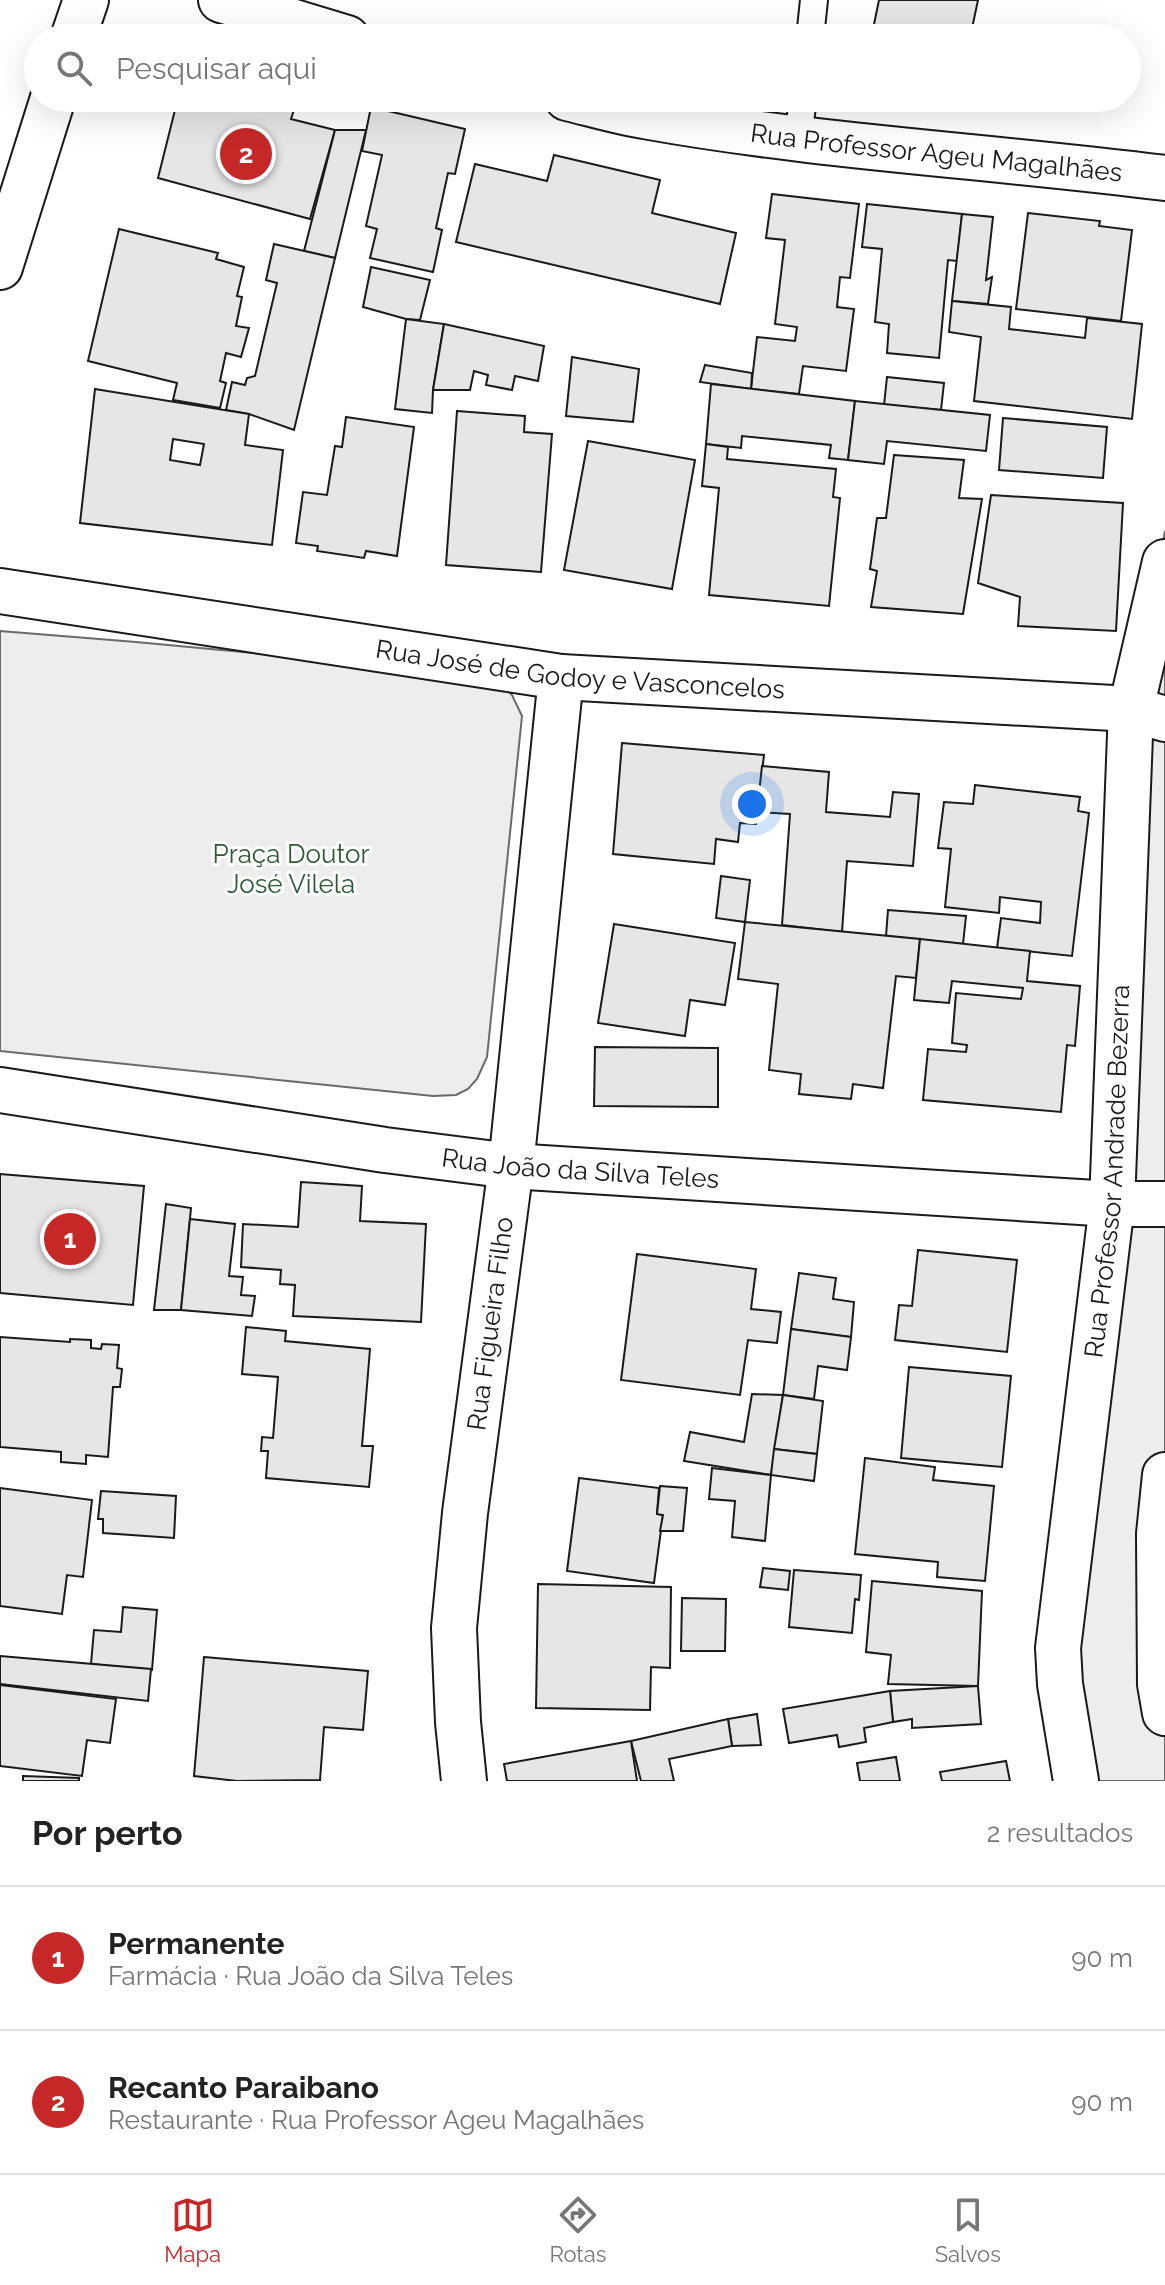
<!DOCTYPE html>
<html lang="pt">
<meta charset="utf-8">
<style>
:root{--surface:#fff;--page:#f6f6f6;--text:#222;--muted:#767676;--line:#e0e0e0;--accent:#c62828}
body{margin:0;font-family:Raleway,sans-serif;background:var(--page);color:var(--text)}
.you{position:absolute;left:752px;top:804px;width:28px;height:28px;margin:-20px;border:6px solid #fff;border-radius:50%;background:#1a73e8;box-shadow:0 0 0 12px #1a73e833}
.badge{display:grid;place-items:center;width:52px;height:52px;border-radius:50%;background:var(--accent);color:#fff;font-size:26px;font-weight:700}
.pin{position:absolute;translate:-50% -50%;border:4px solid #fff;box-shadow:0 2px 8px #0006}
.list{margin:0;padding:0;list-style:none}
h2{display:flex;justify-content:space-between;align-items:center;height:104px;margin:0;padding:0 32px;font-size:34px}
h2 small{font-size:26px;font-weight:400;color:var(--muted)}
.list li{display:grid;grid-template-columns:52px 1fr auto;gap:24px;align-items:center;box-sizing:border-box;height:144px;padding:0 32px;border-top:2px solid var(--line)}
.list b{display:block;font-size:30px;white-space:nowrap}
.list p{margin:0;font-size:26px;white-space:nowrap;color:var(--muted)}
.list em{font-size:26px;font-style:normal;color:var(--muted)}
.icon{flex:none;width:44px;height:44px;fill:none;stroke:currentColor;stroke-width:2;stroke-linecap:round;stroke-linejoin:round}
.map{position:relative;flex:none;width:1165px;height:1781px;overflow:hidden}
.search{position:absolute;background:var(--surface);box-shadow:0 8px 32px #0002;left:24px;right:24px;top:24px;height:88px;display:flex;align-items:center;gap:20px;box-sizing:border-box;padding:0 28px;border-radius:44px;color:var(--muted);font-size:30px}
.sheet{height:392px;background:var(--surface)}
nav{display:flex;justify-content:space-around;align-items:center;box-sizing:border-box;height:112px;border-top:2px solid var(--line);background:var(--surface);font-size:22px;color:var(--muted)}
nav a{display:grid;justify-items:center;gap:4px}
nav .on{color:var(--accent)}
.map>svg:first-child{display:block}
.built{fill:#ededed;stroke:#6a6a6a;stroke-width:2}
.building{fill:#e6e6e6;stroke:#1a1a1a;stroke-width:2;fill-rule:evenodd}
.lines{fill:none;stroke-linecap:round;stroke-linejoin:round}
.lane-casing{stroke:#1a1a1a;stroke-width:30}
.street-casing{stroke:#1a1a1a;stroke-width:48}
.secondary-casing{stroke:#1a1a1a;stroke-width:48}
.lane{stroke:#fff;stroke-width:26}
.street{stroke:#fff;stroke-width:44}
.secondary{stroke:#fff;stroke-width:44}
.labels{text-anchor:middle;stroke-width:6;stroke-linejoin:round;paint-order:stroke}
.street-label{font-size:26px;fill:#1a1a1a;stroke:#fff}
.park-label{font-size:26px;fill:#2b5a34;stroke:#fff}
</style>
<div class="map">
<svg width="1165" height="1781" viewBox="0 0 1165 1781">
<rect width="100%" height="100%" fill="#fff"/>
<!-- built -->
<g class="built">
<polygon points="1165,531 1165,1781 1076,1781 1068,1730 1131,709"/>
<polygon points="0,631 136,642 390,666 500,683 512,695 522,716 487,1057 477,1079 468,1089 456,1095 433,1096 0,1051"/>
</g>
<!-- building -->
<g class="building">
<polygon points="879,0 978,0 970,38 891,38 872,34"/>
<polygon points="178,98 298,98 291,119 335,130 310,219 158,178"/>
<polygon points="371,107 465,129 455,174 448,173 436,228 442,230 433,272 370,258 377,229 366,226 382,155 362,151"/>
<polygon points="335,130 366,130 335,258 304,251"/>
<polygon points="554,155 660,180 652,213 736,233 720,304 456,242 475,164 547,181"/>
<polygon points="772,194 859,204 850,278 840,277 837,307 854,309 846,371 803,366 799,394 751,389 757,337 795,341 797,327 775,324 785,240 766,238"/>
<polygon points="867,204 962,214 957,261 948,260 939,358 887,353 889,324 875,322 882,249 862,247"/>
<polygon points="1028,213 1100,221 1099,226 1132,230 1121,321 1016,309"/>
<polygon points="962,214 993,217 986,280 992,277 988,304 952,301"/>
<polygon points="119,229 218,253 216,259 244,267 237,296 242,297 236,326 249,328 241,357 226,353 220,381 226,383 220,408 173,400 177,383 88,361"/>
<polygon points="274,244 335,258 294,430 249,414 226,410 232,382 245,385 247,378 255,376 277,283 266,280"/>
<polygon points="371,267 430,280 420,320 406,319 363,307"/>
<polygon points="952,301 1011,307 1009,329 1085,338 1087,318 1142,324 1132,419 974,401 981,337 949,332"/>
<polygon points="406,319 444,324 433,390 432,413 395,409"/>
<polygon points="444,324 544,346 538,381 515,376 512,390 486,385 488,375 474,371 470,390 433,390"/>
<polygon points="572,357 639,369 633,422 566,416"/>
<polygon points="705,365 752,373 751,389 700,382"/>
<polygon points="887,377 944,383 941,410 884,405"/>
<polygon points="711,384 855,401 848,460 829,458 831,445 742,436 741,448 706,444"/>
<path d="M95 389 249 414 245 445 283 450 272 545 80 523ZM173 439 204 444 200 465 170 460Z"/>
<polygon points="855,401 990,415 986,451 887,441 884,464 848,460"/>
<polygon points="457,411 525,416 524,432 552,434 541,572 446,565"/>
<polygon points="346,417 414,427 397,556 366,551 364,558 317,551 318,546 296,543 303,492 327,495 335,446 342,447"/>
<polygon points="1003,418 1107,427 1103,478 999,470"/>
<polygon points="588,441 695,460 672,589 564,570"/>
<polygon points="706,444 728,447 727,459 836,469 833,497 840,498 829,606 709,595 719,488 702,486"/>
<polygon points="894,455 964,460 959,498 982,499 963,614 871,607 877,571 870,569 877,518 886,518"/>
<polygon points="991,495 1123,503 1116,631 1018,626 1020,597 978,583"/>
<polygon points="622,743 764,755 756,824 740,823 738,842 716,839 714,864 613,854"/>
<polygon points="762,766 829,772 826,812 890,817 893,792 919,794 913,866 847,861 842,932 782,925 790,814 757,812"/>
<polygon points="975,785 1080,797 1078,811 1089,813 1072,956 997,948 1001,918 1040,923 1041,902 1000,897 999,913 945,907 951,849 938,848 944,802 973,804"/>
<polygon points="721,876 750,880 745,922 716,918"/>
<polygon points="888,910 966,916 963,944 886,936"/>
<polygon points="745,922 920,939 916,978 896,976 883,1088 853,1084 851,1099 799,1094 801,1074 769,1070 778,984 738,979"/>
<polygon points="614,924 735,943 725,1005 690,1000 685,1036 598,1023"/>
<polygon points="920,939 1030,951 1027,981 1080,986 1075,1046 1067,1045 1061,1112 923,1100 928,1049 966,1052 967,1045 952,1043 956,993 1021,999 1023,988 952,981 949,1003 914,1000"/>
<polygon points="595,1047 718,1048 718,1107 594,1106"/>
<polygon points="0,1174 144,1186 133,1305 0,1293"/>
<polygon points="301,1182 362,1186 360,1221 426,1224 421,1322 293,1316 295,1285 280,1284 281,1270 241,1267 243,1224 298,1227"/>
<polygon points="166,1204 191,1208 181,1310 154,1310"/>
<polygon points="190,1219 235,1224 229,1276 243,1277 241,1295 255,1296 252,1316 181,1310"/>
<polygon points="918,1250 1017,1260 1007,1352 895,1340 899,1305 912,1306"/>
<polygon points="637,1254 756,1269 751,1309 781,1312 777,1343 748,1340 740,1395 621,1380"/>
<polygon points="799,1273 836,1278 833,1299 854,1302 851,1337 791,1329"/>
<polygon points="246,1327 286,1331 285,1341 370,1349 362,1446 373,1446 369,1487 266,1478 268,1451 261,1451 262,1437 273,1438 278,1377 242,1374"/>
<polygon points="791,1329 851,1337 847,1370 818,1366 814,1399 783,1395"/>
<polygon points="0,1337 70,1342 70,1339 91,1340 91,1348 101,1349 102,1344 119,1345 117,1368 122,1369 120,1387 113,1387 108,1457 86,1455 86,1464 61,1462 61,1452 0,1447"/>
<polygon points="909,1367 1011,1376 1002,1467 901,1458"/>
<polygon points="752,1394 783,1395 771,1475 684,1461 690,1432 744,1442"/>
<polygon points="783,1395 823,1401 817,1454 774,1449"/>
<polygon points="774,1449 817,1454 814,1481 771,1475"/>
<polygon points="865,1458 935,1467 933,1480 994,1486 985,1581 937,1577 938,1562 855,1554"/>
<polygon points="712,1468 771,1475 765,1541 732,1537 735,1501 709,1499"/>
<polygon points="579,1478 659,1488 657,1514 663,1515 654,1583 567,1571"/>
<polygon points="660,1486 687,1488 683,1531 660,1531 663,1515 657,1514"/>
<polygon points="0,1488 92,1500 83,1577 67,1575 62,1614 0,1606"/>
<polygon points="101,1491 176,1496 174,1538 103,1533 103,1519 98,1519"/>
<polygon points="763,1568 790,1571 788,1590 760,1587"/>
<polygon points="794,1570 861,1575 859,1600 855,1599 852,1633 789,1627"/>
<polygon points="872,1581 982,1591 978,1686 888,1684 891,1655 866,1652"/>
<polygon points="538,1584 671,1587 670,1668 651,1667 650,1710 536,1708"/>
<polygon points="682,1598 726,1599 725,1651 681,1651"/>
<polygon points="123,1607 157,1610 152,1670 91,1664 94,1630 121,1632"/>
<polygon points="0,1656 151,1669 148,1701 0,1684"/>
<polygon points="204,1657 368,1671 363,1730 324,1727 320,1780 237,1781 194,1776"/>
<polygon points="0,1685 116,1699 110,1743 87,1740 82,1776 0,1766"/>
<polygon points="978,1686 981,1724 912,1728 912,1719 893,1722 890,1691"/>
<polygon points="890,1691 893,1722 864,1728 866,1742 839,1747 837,1735 789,1743 783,1709"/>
<polygon points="757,1714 761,1745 732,1746 728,1719"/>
<polygon points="728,1719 732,1746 669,1759 674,1781 641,1781 631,1741"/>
<polygon points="631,1741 637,1781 507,1781 504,1764"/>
<polygon points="896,1757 900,1781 860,1781 857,1763"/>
<polygon points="1006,1761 1010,1781 942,1781 940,1772"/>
<polygon points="23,1776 79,1778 79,1781 23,1781"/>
</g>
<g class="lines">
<defs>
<g id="lane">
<polyline points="810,38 814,0"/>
<polyline points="798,139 803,98"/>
</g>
<g id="street">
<polyline points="221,0 347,38"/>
<path id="s1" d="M567 98C592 104 618 112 644 116 816 147 991 156 1165 178"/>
<path id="s2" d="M0 591 561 677 1131 709 1165 719"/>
<path id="s3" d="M0 1090 385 1150 511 1166 1112 1204H1165"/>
<polyline points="1165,1475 1159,1534 1160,1684 1165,1713"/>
<path id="s4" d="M464 1781 458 1722 454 1628 465 1513 511 1166 561 677"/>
<path id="s5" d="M1076 1781 1060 1684 1058 1648 1112 1204 1131 709 1165 562"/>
</g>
<g id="secondary">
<polyline points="73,38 86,0"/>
<polyline points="0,267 53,98"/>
</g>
</defs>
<!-- lane casing -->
<use href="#lane" class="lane-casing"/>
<!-- street casing -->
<use href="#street" class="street-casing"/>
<!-- secondary casing -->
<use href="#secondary" class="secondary-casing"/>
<!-- lane -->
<use href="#lane" class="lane"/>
<!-- street -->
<use href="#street" class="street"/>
<!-- secondary -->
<use href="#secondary" class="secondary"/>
</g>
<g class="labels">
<!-- street labels -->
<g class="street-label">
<text dy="9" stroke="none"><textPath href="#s1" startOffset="374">Rua Professor Ageu Magalhães</textPath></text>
<text dy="9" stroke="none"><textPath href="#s2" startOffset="586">Rua José de Godoy e Vasconcelos</textPath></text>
<text dy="9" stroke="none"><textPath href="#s3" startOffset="586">Rua João da Silva Teles</textPath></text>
<text dy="9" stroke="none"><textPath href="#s5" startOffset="614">Rua Professor Andrade Bezerra</textPath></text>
<text dy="9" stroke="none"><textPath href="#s4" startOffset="460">Rua Figueira Filho</textPath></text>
</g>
<!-- park labels -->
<g class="park-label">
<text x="291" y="863">Praça Doutor<tspan x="291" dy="30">José Vilela</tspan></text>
</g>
</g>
</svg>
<div class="you"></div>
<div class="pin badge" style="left:70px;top:1239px">1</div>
<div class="pin badge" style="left:246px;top:154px">2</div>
<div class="search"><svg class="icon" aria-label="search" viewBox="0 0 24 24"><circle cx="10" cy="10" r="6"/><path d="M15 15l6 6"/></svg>Pesquisar aqui</div>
</div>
<section class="sheet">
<h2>Por perto<small>2 resultados</small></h2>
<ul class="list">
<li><span class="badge">1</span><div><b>Permanente</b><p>Farmácia · Rua João da Silva Teles</p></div><em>90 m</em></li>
<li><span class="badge">2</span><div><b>Recanto Paraibano</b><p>Restaurante · Rua Professor Ageu Magalhães</p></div><em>90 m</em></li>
</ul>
</section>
<nav>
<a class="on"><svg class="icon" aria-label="map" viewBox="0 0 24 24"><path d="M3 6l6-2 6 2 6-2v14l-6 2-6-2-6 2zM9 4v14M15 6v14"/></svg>Mapa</a>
<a><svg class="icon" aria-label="directions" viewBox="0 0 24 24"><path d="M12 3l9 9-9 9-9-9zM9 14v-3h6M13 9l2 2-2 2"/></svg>Rotas</a>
<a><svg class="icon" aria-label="saved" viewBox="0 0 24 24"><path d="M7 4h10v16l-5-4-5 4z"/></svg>Salvos</a>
</nav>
